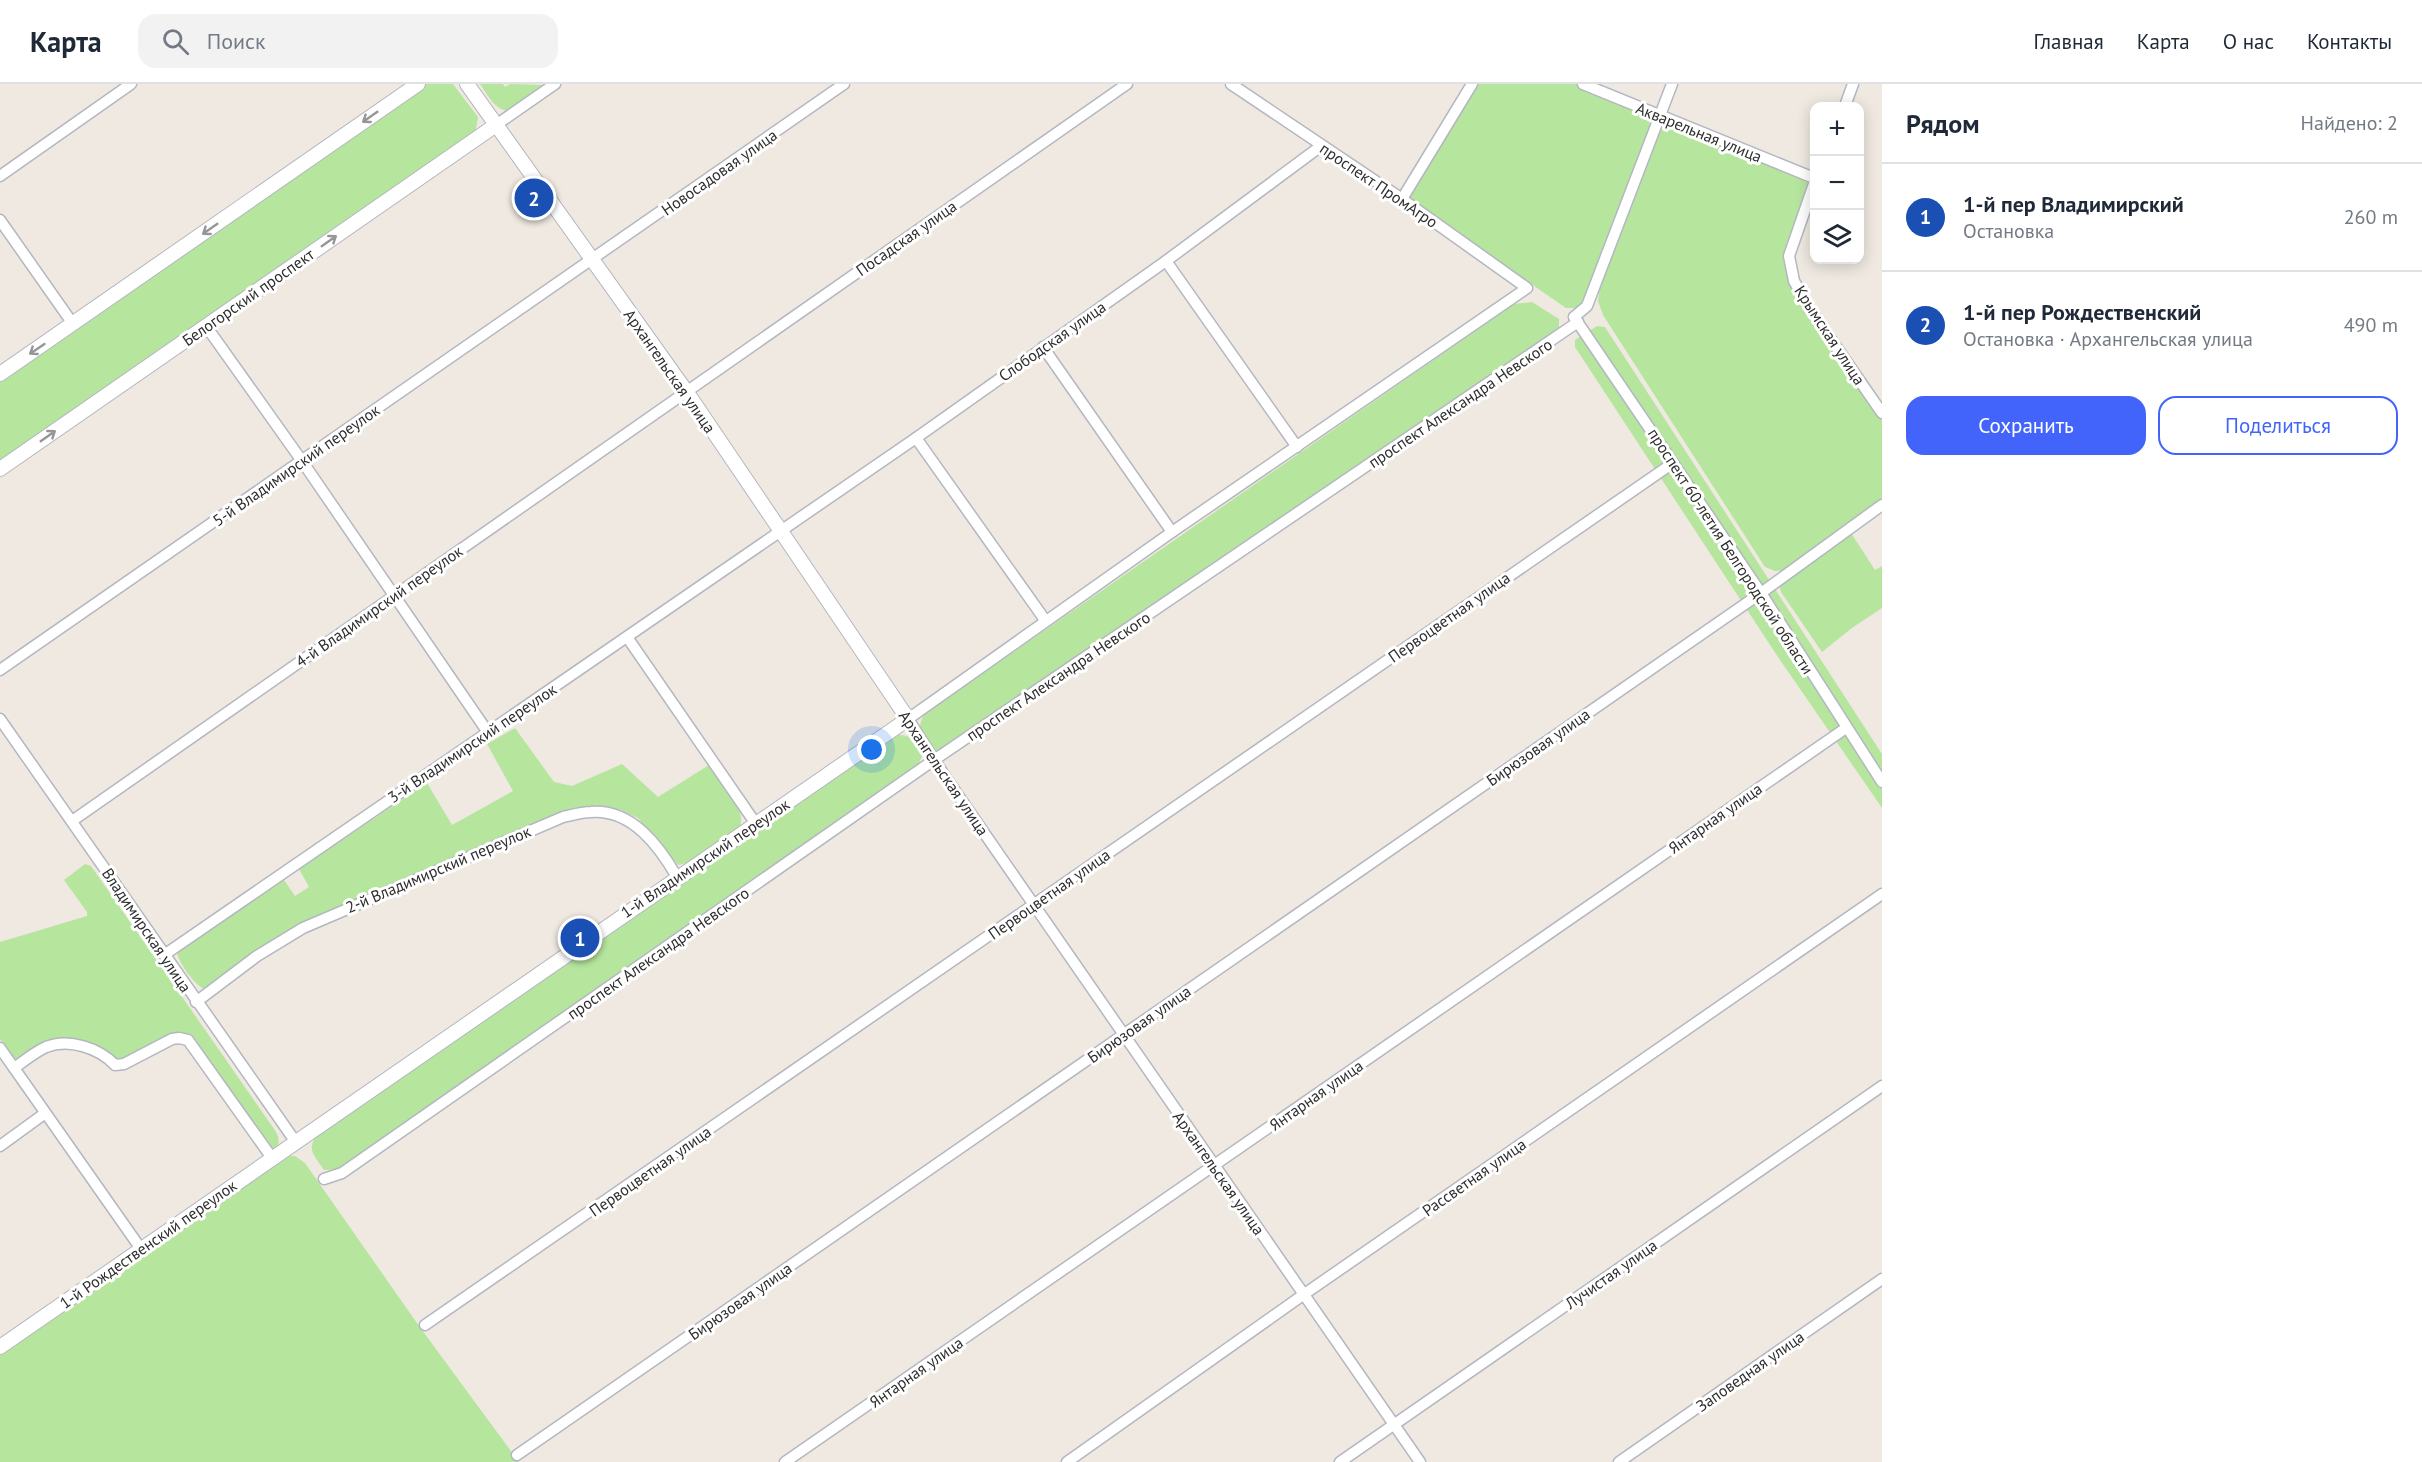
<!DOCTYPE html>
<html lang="ru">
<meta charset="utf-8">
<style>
:root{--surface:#fff;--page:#f2f2f3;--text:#1f2937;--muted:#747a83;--line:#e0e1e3;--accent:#4264fb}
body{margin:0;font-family:"PT Sans",sans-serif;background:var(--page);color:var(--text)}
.controls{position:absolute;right:18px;top:18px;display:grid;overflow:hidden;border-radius:12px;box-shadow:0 3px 15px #0003}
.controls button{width:54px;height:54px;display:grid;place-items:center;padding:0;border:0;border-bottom:2px solid var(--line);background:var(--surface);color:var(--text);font:30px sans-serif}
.you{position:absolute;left:872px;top:666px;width:21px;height:21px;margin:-15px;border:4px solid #fff;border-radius:50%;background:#1a73e8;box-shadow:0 0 0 9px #1a73e833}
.badge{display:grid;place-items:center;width:39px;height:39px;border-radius:50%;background:var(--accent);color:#fff;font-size:20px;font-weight:700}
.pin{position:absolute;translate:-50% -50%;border:3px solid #fff;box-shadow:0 2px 6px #0006}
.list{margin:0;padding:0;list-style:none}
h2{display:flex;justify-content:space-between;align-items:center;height:78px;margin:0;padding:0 24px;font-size:26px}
h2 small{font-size:20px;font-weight:400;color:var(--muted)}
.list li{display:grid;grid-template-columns:39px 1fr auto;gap:18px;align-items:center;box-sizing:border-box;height:108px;padding:0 24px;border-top:2px solid var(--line)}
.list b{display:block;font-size:22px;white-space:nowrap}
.list p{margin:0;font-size:20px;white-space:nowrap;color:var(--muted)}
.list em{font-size:20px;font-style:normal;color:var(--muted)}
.actions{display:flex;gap:12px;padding:18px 24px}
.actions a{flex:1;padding:14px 0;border:2px solid var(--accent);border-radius:18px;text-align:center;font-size:21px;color:var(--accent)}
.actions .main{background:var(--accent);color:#fff}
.icon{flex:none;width:33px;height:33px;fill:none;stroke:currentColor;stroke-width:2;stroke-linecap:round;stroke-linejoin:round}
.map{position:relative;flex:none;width:1882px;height:1378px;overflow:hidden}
header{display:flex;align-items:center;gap:36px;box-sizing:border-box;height:84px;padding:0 30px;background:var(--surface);border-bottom:2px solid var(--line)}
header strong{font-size:28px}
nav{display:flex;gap:33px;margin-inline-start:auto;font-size:21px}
.search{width:420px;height:54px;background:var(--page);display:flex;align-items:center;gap:15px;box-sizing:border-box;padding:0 21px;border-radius:18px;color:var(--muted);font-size:22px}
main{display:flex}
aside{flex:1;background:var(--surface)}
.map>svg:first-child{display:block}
.green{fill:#b6e59e}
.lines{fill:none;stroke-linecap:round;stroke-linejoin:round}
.minor-casing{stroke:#b4b7c1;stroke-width:13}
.tertiary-casing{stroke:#b4b7c1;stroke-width:16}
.minor{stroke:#fff;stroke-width:10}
.tertiary{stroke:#fff;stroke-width:14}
.oneway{stroke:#969696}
.labels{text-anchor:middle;stroke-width:6;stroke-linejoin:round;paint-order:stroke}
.street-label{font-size:16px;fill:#2e2e2e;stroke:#fff}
</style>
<header>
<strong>Карта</strong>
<div class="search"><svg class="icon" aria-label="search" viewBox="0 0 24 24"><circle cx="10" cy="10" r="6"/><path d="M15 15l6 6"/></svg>Поиск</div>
<nav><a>Главная</a><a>Карта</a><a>О нас</a><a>Контакты</a></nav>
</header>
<main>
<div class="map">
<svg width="1882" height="1378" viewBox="0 0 1882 1378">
<rect width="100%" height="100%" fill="#efe9e1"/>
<!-- green -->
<g class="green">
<polygon points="425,0 453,0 478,33 475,50 0,379 0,294"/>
<path d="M480 0H503L505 3 510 0 542 1 540 6 510 27C495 27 488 11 480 0Z"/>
<polygon points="1476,0 1577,0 1639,28 1649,37 1650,43 1584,218 1579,224 1566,224 1410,116 1411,109"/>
<polygon points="1666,42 1673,43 1803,94 1809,100 1787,166 1807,228 1882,336 1882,422 1786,486 1775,487 1765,483 1603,231 1598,217 1600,203 1659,48"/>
<polygon points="1532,218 1559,235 1559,244 1554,250 942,666 936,667 931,665 919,645 923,631 1514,220"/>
<polygon points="1597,242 1605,243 1882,670 1882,724 1776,570 1575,263 1575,256"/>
<polygon points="1851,449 1875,486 1882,482 1882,524 1852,544 1822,568 1781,508 1779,500"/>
<path d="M515 644 554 698 572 702 622 680 658 713 709 681C721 699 749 723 739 746L687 779 678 781 638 734 621 726 601 723 577 725 554 731 313 833 265 862 211 902 204 905C193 899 180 880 177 869L181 864 284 796 295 812 309 803 299 785 427 699 452 741 513 707 487 660Z"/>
<path d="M898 651C912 650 916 659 923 670L918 681 343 1085 324 1086C314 1071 305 1065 319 1049Z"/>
<path d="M85 780 91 782 272 1042C277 1049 281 1055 277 1064H271L267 1059 203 968 192 955 181 948C158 952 140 971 117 977L59 958 17 977 0 955V858L87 832V828L64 796Z"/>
<polygon points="290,1072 295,1072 305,1079 419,1242 519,1378 0,1378 0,1269"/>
</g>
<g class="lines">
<defs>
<g id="minor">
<polyline points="1231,0 1402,115 1527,204 1172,448 908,635 944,691 1420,1378"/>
<polyline points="1583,0 1814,94"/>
<polyline points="1672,0 1587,222 1574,233 1761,509 1882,698"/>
<polyline points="1845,22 1853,0"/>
<polyline points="496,41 555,0"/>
<polyline points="0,92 131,0"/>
<polyline points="1814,100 1789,172 1794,197 1810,225 1882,329"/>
<polyline points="1402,115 1472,0"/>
<polyline points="0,136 73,240"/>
<polyline points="1166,177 1297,363"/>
<polyline points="206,242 302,377 487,647"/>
<polyline points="1043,263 1172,448"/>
<polyline points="916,354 1045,536"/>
<polyline points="627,553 756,740"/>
<polyline points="0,586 844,0"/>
<polyline points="0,635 295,1057"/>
<polyline points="72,737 1127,0"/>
<polyline points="164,871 916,354 1166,177 1321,62"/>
<path d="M196 918 257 872 303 844 563 733C572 731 582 728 591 728 632 725 659 762 677 793"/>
<path d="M0 964 14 984C24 977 35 968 46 963 69 954 99 964 115 981L124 980 172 955 179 954 188 956 272 1074"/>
<polyline points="14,984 141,1165"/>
<polyline points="0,1062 44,1030"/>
<polyline points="324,1095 342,1089 934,676 1578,238"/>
<polyline points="425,1241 1673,379"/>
<polyline points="517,1371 1761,509 1882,421"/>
<polyline points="785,1378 1846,644"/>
<polyline points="1067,1378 1303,1211 1882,810"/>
<polyline points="1340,1378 1882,1002"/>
<polyline points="1619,1378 1882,1195"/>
</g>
<g id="tertiary">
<polyline points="0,290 418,0"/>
<polyline points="0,385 496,41"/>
<polyline points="0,1263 908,635 686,307 467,0"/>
</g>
</defs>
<!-- minor casing -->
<use href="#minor" class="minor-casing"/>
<!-- tertiary casing -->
<use href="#tertiary" class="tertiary-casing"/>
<!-- minor -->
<use href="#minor" class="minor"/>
<!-- tertiary -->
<use href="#tertiary" class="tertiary"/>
</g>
<!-- one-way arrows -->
<defs><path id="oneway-shaft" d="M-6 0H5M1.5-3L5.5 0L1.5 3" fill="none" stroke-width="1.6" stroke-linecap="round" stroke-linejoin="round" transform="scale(1.5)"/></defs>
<g class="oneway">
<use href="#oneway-shaft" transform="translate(370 33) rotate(145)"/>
<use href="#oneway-shaft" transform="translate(210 145) rotate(145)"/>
<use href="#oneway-shaft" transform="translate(329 157) rotate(-35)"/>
<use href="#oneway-shaft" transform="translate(37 265) rotate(146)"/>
<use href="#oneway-shaft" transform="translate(48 352) rotate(-35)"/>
</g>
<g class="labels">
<!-- street labels -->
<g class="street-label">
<text transform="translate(1699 48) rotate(22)" y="6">Акварельная улица</text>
<text transform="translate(719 88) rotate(-35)" y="6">Новосадовая улица</text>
<text transform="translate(1379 101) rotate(34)" y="6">проспект ПромАгро</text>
<text transform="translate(906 154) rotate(-35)" y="6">Посадская улица</text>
<text transform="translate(248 213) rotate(-35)" y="6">Белогорский проспект</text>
<text transform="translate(1830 251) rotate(57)" y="6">Крымская улица</text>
<text transform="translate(1052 257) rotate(-35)" y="6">Слободская улица</text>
<text transform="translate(670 287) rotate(55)" y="6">Архангельская улица</text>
<text transform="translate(1460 319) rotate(-34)" y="6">проспект Александра Невского</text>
<text transform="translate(296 381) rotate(-35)" y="6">5-й Владимирский переулок</text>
<text transform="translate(1731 467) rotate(57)" y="6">проспект 60-летия Белгородской области</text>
<text transform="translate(379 522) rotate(-35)" y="6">4-й Владимирский переулок</text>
<text transform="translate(1449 533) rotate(-35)" y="6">Первоцветная улица</text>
<text transform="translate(1058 592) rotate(-34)" y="6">проспект Александра Невского</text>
<text transform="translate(472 659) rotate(-34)" y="6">3-й Владимирский переулок</text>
<text transform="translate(1538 663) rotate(-35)" y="6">Бирюзовая улица</text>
<text transform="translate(944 689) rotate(56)" y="6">Архангельская улица</text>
<text transform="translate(1715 734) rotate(-35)" y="6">Янтарная улица</text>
<text transform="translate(705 774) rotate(-34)" y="6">1-й Владимирский переулок</text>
<text transform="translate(438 785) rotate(-23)" y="6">2-й Владимирский переулок</text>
<text transform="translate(1049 810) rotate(-35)" y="6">Первоцветная улица</text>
<text transform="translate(147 846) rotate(56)" y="6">Владимирская улица</text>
<text transform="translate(658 869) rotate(-35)" y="6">проспект Александра Невского</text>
<text transform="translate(1139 940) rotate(-35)" y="6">Бирюзовая улица</text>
<text transform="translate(1316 1011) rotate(-35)" y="6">Янтарная улица</text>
<text transform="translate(650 1087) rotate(-35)" y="6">Первоцветная улица</text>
<text transform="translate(1219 1089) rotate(55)" y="6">Архангельская улица</text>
<text transform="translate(1474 1093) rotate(-35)" y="6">Рассветная улица</text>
<text transform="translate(148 1160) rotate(-35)" y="6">1-й Рождественский переулок</text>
<text transform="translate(1611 1190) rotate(-35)" y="6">Лучистая улица</text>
<text transform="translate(740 1217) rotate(-35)" y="6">Бирюзовая улица</text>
<text transform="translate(1750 1287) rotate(-35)" y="6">Заповедная улица</text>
<text transform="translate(916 1288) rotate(-35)" y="6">Янтарная улица</text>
</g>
</g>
</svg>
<div class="controls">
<button>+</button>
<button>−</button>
<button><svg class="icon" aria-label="layers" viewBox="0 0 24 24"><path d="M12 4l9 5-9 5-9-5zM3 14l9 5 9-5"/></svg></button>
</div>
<div class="you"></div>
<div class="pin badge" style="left:580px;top:854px;background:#1a4fb4">1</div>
<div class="pin badge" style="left:534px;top:114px;background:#1a4fb4">2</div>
</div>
<aside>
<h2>Рядом<small>Найдено: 2</small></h2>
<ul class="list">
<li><span class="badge" style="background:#1a4fb4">1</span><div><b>1-й пер Владимирский</b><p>Остановка</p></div><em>260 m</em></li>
<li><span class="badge" style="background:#1a4fb4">2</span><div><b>1-й пер Рождественский</b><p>Остановка · Архангельская улица</p></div><em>490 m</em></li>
</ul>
<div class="actions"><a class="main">Сохранить</a><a>Поделиться</a></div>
</aside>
</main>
